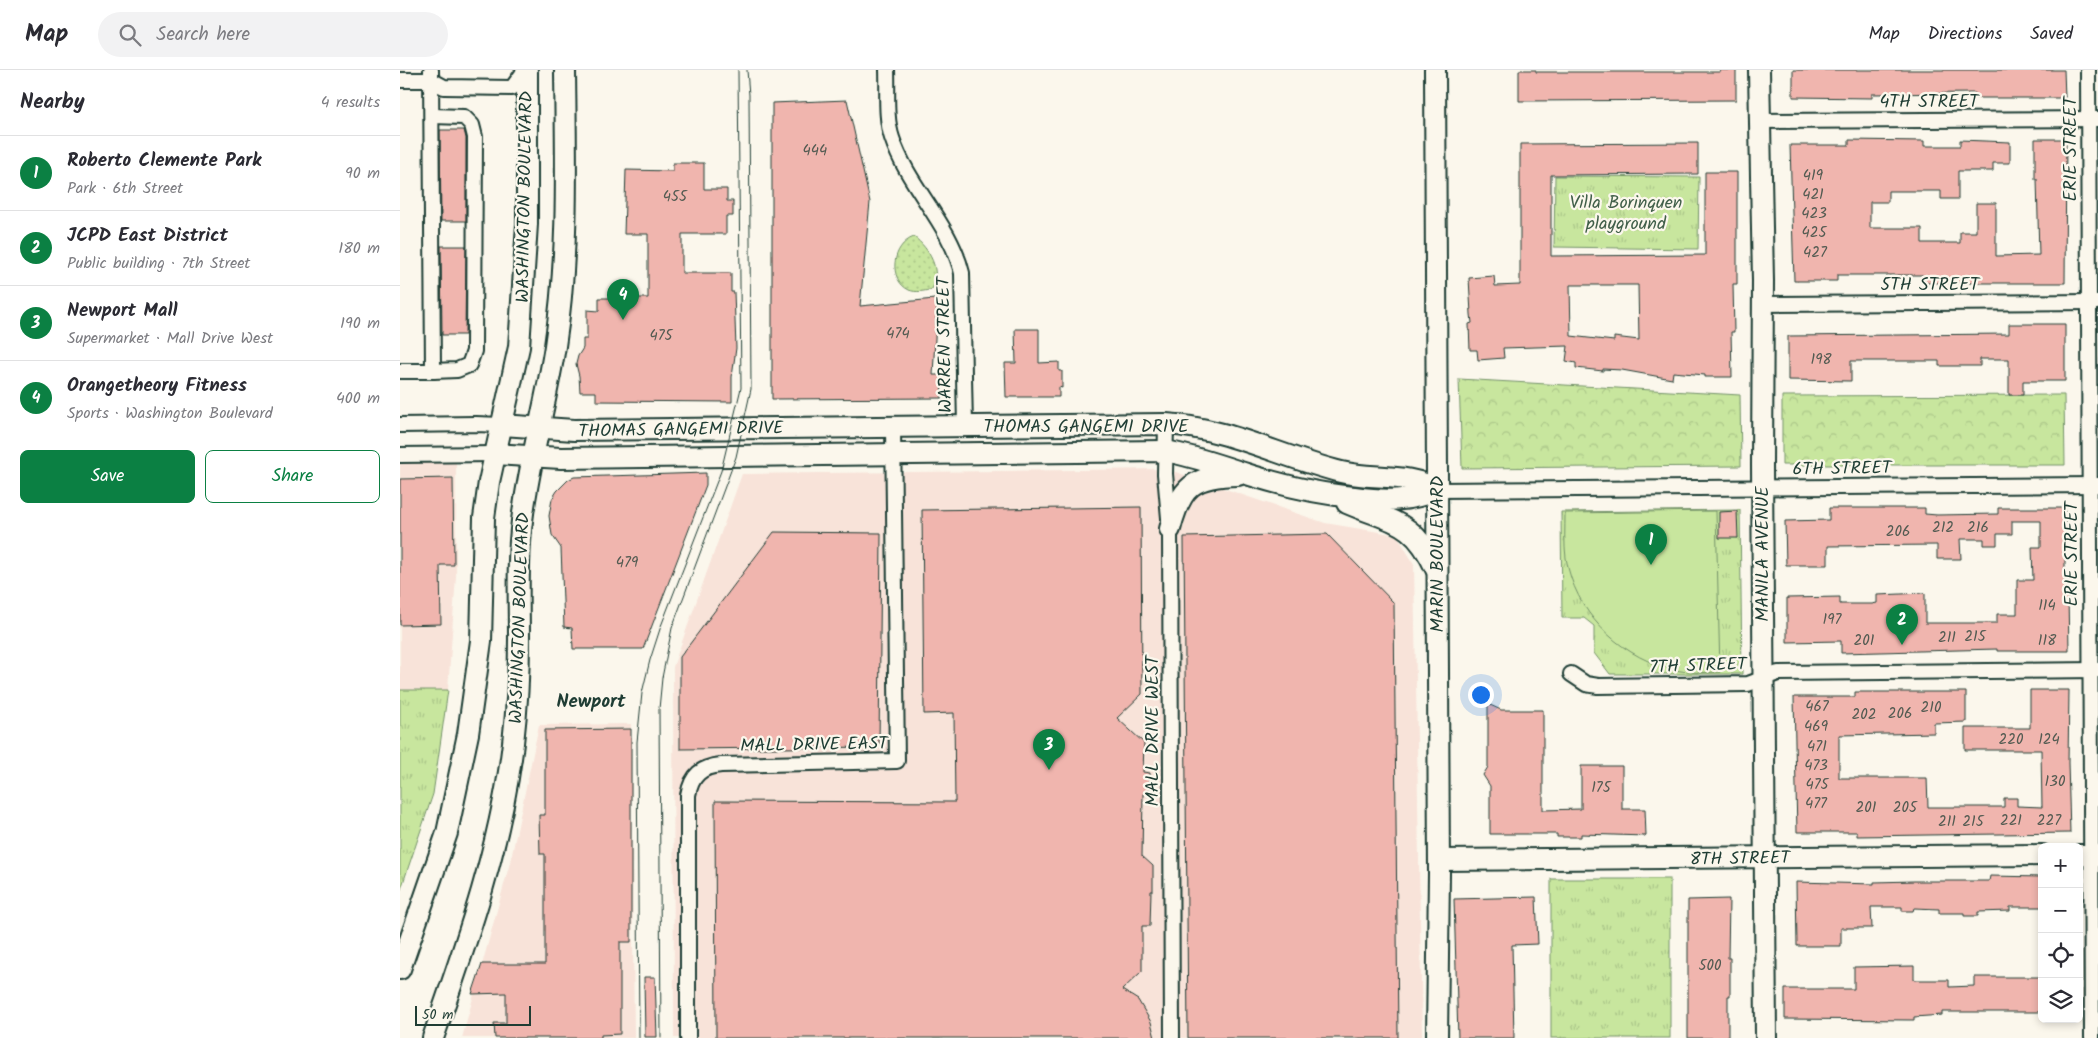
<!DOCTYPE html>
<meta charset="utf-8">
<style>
:root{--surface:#fff;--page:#f2f2f3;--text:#2b2b33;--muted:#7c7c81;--line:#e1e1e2;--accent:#0b8043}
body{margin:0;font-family:Kalam,sans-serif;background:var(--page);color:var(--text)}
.controls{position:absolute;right:15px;bottom:15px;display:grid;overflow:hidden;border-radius:8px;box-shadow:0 2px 8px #0003}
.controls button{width:45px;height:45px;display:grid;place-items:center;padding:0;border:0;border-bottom:1px solid var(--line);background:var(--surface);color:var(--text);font:25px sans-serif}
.scale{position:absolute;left:15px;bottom:12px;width:116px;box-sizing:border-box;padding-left:5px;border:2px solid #1f3d34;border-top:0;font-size:14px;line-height:18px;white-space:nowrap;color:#1f3d34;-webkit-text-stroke:4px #fbf7ec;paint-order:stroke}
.you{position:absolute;left:1080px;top:624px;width:18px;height:18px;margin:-12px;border:4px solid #fff;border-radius:50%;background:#1a73e8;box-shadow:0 0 0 8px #1a73e833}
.badge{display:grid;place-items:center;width:32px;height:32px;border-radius:50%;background:var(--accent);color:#fff;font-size:16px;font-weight:700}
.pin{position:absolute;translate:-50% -41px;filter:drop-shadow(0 1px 2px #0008)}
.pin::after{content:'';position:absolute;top:26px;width:18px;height:15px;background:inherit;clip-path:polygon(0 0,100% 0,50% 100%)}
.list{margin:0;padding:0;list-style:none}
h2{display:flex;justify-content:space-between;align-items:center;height:65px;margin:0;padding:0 20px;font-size:21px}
h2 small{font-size:16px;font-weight:400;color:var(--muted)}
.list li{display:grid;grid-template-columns:32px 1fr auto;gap:15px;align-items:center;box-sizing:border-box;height:75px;padding:0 20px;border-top:1px solid var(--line)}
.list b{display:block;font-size:19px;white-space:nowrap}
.list p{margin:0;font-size:16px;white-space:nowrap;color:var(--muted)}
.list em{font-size:16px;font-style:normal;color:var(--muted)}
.actions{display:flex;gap:10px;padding:15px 20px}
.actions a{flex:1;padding:11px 0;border:1px solid var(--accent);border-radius:8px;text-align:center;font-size:18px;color:var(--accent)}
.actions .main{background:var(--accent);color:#fff}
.icon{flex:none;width:28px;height:28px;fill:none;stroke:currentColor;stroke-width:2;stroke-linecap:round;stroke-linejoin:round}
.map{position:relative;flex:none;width:1698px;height:968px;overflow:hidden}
header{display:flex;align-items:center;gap:30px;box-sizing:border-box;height:70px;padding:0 25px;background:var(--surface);border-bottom:1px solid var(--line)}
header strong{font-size:24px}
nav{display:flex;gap:28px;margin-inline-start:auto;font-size:18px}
.search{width:350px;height:45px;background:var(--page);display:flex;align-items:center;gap:12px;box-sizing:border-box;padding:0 18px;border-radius:28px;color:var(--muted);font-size:19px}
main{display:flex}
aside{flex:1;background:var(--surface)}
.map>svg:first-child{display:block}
.built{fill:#f8e3d9}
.grass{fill:url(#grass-dots);stroke:#749269}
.forest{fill:url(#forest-crowns);stroke:#749269}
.park{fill:url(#park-tufts);stroke:#749269}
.pitch{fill:#c8e69e;stroke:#749269}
.building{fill:#f0b5ae;stroke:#1f3d34;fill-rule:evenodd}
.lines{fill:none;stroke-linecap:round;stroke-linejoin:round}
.street-casing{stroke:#1f3d34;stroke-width:18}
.secondary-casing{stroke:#1f3d34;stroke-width:24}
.street{stroke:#fbf7ec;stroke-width:14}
.secondary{stroke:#fbf7ec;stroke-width:20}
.tram{stroke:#1f3d34;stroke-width:1}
.labels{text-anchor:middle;stroke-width:4.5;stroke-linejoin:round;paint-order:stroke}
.number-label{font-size:15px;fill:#535b52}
.street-label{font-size:18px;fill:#1f3d34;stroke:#fbf7ec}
.park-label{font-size:18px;fill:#415f49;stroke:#fbf7ec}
.neighbourhood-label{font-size:19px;font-weight:bold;fill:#1f3d34;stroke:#fbf7ec}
</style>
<header>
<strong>Map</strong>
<div class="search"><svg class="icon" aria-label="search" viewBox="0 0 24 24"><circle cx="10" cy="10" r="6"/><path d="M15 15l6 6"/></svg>Search here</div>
<nav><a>Map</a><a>Directions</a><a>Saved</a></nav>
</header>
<main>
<aside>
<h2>Nearby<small>4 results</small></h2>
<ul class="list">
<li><span class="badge">1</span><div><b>Roberto Clemente Park</b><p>Park · 6th Street</p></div><em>90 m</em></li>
<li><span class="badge">2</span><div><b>JCPD East District</b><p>Public building · 7th Street</p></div><em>180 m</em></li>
<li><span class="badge">3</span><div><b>Newport Mall</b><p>Supermarket · Mall Drive West</p></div><em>190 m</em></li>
<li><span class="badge">4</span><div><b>Orangetheory Fitness</b><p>Sports · Washington Boulevard</p></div><em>400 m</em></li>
</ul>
<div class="actions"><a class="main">Save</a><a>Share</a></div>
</aside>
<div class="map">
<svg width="1698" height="968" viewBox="0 0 1698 968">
<defs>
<pattern id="grass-dots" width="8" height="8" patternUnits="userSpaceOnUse" patternTransform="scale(1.25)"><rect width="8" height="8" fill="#c8e69e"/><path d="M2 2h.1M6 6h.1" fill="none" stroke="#abc689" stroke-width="1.8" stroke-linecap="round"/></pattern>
<pattern id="forest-crowns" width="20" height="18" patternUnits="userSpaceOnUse" patternTransform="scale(1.25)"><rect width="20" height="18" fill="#c8e69e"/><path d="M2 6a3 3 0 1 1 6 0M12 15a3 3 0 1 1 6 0" fill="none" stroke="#abc689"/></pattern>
<pattern id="park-tufts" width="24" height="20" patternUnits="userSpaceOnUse" patternTransform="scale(1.25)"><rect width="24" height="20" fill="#c8e69e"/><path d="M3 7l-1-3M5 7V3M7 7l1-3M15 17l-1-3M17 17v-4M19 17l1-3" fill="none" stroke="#abc689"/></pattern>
</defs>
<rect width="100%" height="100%" fill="#fbf7ec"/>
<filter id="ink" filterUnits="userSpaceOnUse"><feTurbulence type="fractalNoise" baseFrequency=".02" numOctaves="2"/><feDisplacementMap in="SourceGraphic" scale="10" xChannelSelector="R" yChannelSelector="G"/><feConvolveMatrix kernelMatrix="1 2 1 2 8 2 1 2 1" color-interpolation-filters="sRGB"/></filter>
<g filter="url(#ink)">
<!-- built -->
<g class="built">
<polygon points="56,390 56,506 48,620 0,620 0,391"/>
<polygon points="767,399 925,453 997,465 1014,494 1022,968 274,968 273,597 342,404"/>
<polygon points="231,654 234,968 62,968 111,789 139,655"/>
</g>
<!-- grass -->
<path class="grass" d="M514 167C529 178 542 201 532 219 526 221 516 223 509 220 488 210 491 175 514 167Z"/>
<!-- forest -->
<g class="forest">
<polygon points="1059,309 1340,325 1341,396 1062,398"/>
<polygon points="1664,325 1665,395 1382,395 1382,326"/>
</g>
<!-- park -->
<g class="park">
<polygon points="1155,106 1299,107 1298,179 1154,177"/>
<polygon points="1340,440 1342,604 1210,604 1194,583 1194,556 1184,548 1162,548 1161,442"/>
<polygon points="0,620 48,620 33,724 0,822"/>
<rect x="1151" y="809" width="119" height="159"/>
</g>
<!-- pitch -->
<path class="pitch" d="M1316 441 1320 602C1302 603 1284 603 1267 598 1216 583 1175 541 1166 488 1164 474 1165 458 1165 443Z"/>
<!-- building -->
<g class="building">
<polygon points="1119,0 1136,0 1136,2 1320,2 1320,0 1336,0 1336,30 1119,31"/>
<polygon points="1393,0 1664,0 1665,28 1575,28 1575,23 1472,24 1472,28 1393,27"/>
<polygon points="447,30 470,132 460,236 535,229 535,232 537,232 533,305 541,305 542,328 372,329 372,33"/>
<polygon points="40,60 64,60 66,68 66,151 41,151"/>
<polygon points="1635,69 1666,69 1665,213 1524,213 1523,205 1437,205 1437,211 1394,211 1390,75 1449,75 1449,70 1524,71 1524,76 1560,76 1560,70 1610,72 1610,93 1593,93 1593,101 1558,101 1558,129 1541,129 1541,121 1488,121 1488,132 1470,132 1470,158 1522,158 1522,173 1560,173 1560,162 1576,162 1576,133 1596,133 1596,186 1639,185 1637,109 1635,109"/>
<path d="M1298 73V104L1151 105V186L1305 185V102H1337V214H1333L1334 262H1331L1332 307H1305V305L1273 302 1272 309 1222 300 1203 299V301L1176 298V293L1166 291 1168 276 1103 278 1104 288 1078 290 1077 280H1070L1069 254 1072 253 1071 244 1069 208 1094 206 1095 216 1120 215V74ZM1170 215H1238L1239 270 1214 267V271L1171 266Z"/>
<polygon points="273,93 304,93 304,119 327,119 327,131 333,131 333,146 326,146 326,164 282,164 282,203 331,203 331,222 334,222 336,278 332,307 332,332 196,331 196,322 180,322 179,306 176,294 178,286 183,278 183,269 187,269 187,240 199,241 199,228 248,228 248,164 224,164 226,100 273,101"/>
<polygon points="41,176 66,176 65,265 42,265"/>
<polygon points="1609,254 1665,254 1665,311 1623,311 1623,325 1609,325 1609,289 1580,289 1580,296 1539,296 1539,291 1451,291 1451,311 1388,310 1388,266 1609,264"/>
<polygon points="615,259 639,259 639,293 659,292 659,301 662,301 662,318 659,317 659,327 606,327 605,293 616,293"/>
<polygon points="306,403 306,415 243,579 173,579 172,558 164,557 161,478 152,465 149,446 152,429 157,421 168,410 174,407"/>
<polygon points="53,408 54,495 40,495 41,554 0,555 0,409"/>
<polygon points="741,437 742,624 717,648 744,673 743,702 750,703 750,723 743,724 742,786 753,796 753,821 751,821 750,856 742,856 742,901 722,920 738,930 751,952 755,968 316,968 315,731 555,732 554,643 524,644 522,440"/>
<polygon points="1429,438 1525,438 1525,444 1537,445 1598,444 1598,438 1665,438 1665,526 1668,526 1669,581 1597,581 1597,579 1441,583 1441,571 1387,572 1387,528 1440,527 1440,534 1472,534 1477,533 1477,525 1525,523 1525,553 1597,553 1597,544 1617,544 1617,510 1633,510 1632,477 1641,477 1641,451 1612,451 1612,464 1597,464 1597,475 1584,475 1584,469 1560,469 1561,489 1537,489 1537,475 1428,476 1428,495 1386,495 1385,451 1429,450"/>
<polygon points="1337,441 1338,468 1319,468 1319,442"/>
<polygon points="374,462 481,463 479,677 280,679 280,587"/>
<polygon points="927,464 994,533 998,968 788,968 784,467"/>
<polygon points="1630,620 1669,620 1668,693 1670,763 1457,766 1457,762 1397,762 1394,627 1455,627 1455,622 1566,622 1566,652 1534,653 1534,663 1439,665 1439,708 1527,708 1528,737 1604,737 1604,728 1617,728 1617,736 1642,737 1641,680 1565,680 1565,658 1630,658"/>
<polygon points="1088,634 1101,640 1143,640 1143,740 1181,739 1181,696 1222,696 1222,739 1245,739 1246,766 1181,764 1181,767 1157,767 1157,764 1090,764 1090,716 1083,705 1088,697"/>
<polygon points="231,659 231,872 220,872 220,964 201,965 201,968 95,968 94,953 106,953 106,923 72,924 82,894 145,894 145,784 140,784 139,745 145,745 145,660"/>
<polygon points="1590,806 1642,807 1642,837 1610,837 1610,841 1578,842 1578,846 1564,846 1564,843 1539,843 1539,839 1514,838 1513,841 1502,841 1502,837 1471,837 1472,858 1441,858 1441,876 1397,876 1396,812 1474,814 1474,812 1514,811 1589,811"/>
<polygon points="1136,827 1138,874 1112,875 1114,968 1058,968 1054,829"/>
<polygon points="1329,829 1328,888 1330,888 1330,926 1328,926 1328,968 1288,968 1288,830"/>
<polygon points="1514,896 1514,910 1549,910 1549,917 1574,916 1574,907 1642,907 1642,942 1542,942 1542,945 1514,947 1514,950 1385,949 1385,919 1454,919 1454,897"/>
<polygon points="244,907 255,907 257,967 245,967"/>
</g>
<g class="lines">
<defs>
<g id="street">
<path d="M487 0C488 22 485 47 492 68 508 117 550 153 562 203L565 357"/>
<polyline points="1688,0 1692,968"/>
<polyline points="0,10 31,10 44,17 112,18 125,0"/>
<polyline points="32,46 64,47 72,55 75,67 74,281 69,295 57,300 33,301"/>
<polyline points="1360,51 1698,49"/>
<polyline points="1363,234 1697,232"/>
<polyline points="0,301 33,301 31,0"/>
<polyline points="766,354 765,404 770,459 772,968"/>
<polyline points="0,355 76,354 101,355"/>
<polyline points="0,385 95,384"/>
<polyline points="1037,420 1698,415"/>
<polyline points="1171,604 1186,614 1198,616 1348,614 1378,603 1698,600"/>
<path d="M288 968V725C292 705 301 697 321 695L497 691 493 357"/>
</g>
<g id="secondary">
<polyline points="1035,0 1039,803 1037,968"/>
<polyline points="1359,0 1363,211 1362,395 1366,968"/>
<path d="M101 355 174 360 766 354C829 358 880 387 941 402 972 410 1009 402 1037 420"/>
<path d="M95 384 161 388 764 381C796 386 823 397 853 406 886 416 920 424 954 427 984 431 1009 432 1037 420"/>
<path d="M947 433C993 453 1013 449 1036 499"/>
<path d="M770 459C781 416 793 406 838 405"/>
<polyline points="1679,785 1698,785"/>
<polyline points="1039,790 1642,785"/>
<polyline points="0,899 47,763 68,664 81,571 84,448 89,412 119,277 127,154 127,0"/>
<path d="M33 968C67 871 101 775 113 673 117 639 119 604 119 569 119 530 117 490 122 451 129 392 146 335 155 276 169 185 166 92 165 0"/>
</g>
</defs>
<!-- street casing -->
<use href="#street" class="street-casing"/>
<!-- secondary casing -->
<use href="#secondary" class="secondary-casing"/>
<!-- street -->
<use href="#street" class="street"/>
<!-- secondary -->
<use href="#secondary" class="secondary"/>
<!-- tram -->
<g class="tram">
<polyline points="239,968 237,672 242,623 250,590 261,556 321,401 341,318 338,0"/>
<polyline points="261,968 259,639 262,608 272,558 336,387 351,319 349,25 347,0"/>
</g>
</g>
</g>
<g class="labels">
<!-- number labels -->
<g class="number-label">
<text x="415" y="85">444</text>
<text x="1413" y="110">419</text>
<text x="1413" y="129">421</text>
<text x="275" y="131">455</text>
<text x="1414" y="148">423</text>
<text x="1414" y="167">425</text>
<text x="1415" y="187">427</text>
<text x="498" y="268">474</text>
<text x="261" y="270">475</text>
<text x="1421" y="294">198</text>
<text x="1543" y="462">212</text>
<text x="1578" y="462">216</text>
<text x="1498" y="466">206</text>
<text x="227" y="497">479</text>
<text x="1647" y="540">114</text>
<text x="1432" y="554">197</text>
<text x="1575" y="571">215</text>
<text x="1547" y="572">211</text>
<text x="1464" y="575">201</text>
<text x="1647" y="575">118</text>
<text x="1417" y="641">467</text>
<text x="1531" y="642">210</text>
<text x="1500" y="648">206</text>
<text x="1464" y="649">202</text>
<text x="1416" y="661">469</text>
<text x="1611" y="674">220</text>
<text x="1649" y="674">124</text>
<text x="1417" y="681">471</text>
<text x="1416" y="700">473</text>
<text x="1655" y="716">130</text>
<text x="1417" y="719">475</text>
<text x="1201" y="722">175</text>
<text x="1416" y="738">477</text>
<text x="1466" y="742">201</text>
<text x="1505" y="742">205</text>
<text x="1611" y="755">221</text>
<text x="1649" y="755">227</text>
<text x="1547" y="756">211</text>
<text x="1573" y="756">215</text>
<text x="1310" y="900">500</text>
</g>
<!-- street labels -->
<g class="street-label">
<text x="1529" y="37">4TH STREET</text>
<text transform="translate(1670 79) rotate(-90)" y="6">ERIE STREET</text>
<text transform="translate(124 127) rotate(-89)" y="6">WASHINGTON BOULEVARD</text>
<text x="1530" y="220">5TH STREET</text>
<text transform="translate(544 275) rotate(-91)" y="6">WARREN STREET</text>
<text x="686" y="362">THOMAS GANGEMI DRIVE</text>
<text transform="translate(281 359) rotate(-1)" y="6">THOMAS GANGEMI DRIVE</text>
<text transform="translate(1442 398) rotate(-1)" y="6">6TH STREET</text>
<text transform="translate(1037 484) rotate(-90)" y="6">MARIN BOULEVARD</text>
<text transform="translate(1362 484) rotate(-90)" y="6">MANILA AVENUE</text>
<text transform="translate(1671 484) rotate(-90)" y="6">ERIE STREET</text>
<text transform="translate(119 548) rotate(-88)" y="6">WASHINGTON BOULEVARD</text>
<text transform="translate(1298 595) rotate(-2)" y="6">7TH STREET</text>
<text transform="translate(752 661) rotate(-90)" y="6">MALL DRIVE WEST</text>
<text transform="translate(414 674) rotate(-1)" y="6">MALL DRIVE EAST</text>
<text transform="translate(1340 788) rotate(-1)" y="6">8TH STREET</text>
</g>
<!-- park labels -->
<g class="park-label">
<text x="1226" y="138">Villa Borinquen<tspan x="1226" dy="21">playground</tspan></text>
</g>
<!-- neighbourhood labels -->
<g class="neighbourhood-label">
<text x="191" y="637">Newport</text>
</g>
</g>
</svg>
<div class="controls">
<button>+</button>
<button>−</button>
<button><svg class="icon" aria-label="locate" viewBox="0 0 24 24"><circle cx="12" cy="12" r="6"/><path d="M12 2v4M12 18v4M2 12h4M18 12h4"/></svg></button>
<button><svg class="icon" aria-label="layers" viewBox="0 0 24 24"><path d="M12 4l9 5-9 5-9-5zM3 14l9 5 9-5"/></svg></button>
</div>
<div class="scale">50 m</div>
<div class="you"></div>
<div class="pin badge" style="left:1251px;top:495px">1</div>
<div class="pin badge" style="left:1502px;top:575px">2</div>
<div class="pin badge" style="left:649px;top:700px">3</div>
<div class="pin badge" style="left:223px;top:250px">4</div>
</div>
</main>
